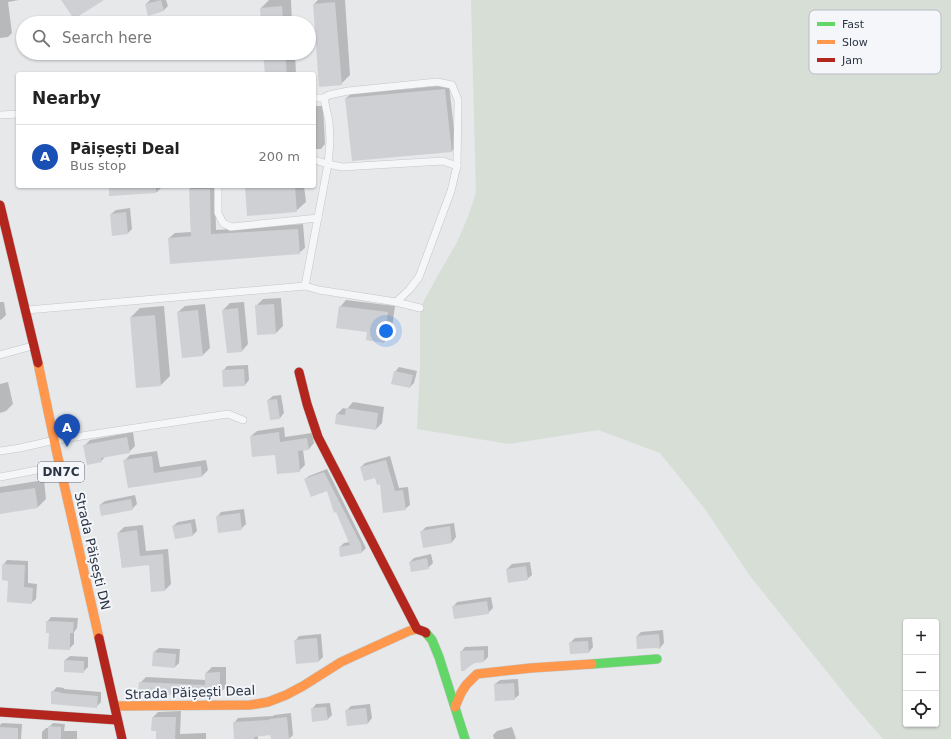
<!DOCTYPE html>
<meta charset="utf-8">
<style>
:root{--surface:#fff;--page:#f2f2f2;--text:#222;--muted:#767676;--line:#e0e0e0;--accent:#ea580c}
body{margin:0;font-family:"DejaVu Sans",sans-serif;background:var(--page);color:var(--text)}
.controls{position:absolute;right:12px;bottom:12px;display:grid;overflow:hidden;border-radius:4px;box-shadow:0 1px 3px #0004}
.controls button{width:36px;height:36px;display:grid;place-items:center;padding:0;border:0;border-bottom:1px solid var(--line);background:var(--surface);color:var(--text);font:20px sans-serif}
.you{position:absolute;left:386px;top:331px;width:14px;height:14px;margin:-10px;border:3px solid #fff;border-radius:50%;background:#1a73e8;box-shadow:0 0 0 6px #1a73e833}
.badge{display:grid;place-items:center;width:26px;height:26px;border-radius:50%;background:var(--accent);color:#fff;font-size:13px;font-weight:700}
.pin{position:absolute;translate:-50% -33px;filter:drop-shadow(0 1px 2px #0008)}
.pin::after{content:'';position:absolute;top:21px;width:14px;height:12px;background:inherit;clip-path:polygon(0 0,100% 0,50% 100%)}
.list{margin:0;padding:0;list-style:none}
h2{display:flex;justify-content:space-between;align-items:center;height:52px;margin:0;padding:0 16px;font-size:17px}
h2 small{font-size:13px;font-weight:400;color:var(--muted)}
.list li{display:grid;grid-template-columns:26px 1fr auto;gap:12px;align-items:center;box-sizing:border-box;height:64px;padding:0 16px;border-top:1px solid var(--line)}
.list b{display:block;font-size:15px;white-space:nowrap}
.list p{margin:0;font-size:13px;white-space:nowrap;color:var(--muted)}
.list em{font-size:13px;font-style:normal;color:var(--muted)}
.icon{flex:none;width:22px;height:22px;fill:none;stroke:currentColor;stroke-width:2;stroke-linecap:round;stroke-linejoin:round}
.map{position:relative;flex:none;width:951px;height:739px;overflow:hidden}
.search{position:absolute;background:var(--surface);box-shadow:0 1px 3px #0004;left:16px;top:16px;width:300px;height:44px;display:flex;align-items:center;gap:10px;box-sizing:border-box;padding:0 14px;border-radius:22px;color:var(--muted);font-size:15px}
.panel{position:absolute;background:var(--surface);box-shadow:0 1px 3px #0004;left:16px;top:72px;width:300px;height:116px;border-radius:4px}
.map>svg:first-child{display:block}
.green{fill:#d6ded6;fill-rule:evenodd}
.shadow{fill:#0003}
.building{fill:#ced0d3}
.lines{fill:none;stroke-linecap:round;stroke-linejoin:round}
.lane-casing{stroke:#c4c6c8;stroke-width:8}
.fast-casing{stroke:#c4c6c8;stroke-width:10}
.slow-casing{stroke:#c4c6c8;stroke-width:10}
.jam-casing{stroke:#c4c6c8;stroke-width:10}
.lane{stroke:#f5f6f7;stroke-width:7}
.fast{stroke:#63d668;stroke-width:9}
.slow{stroke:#ff974d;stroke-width:9}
.jam{stroke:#b3261e;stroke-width:9}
.labels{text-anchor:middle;stroke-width:4;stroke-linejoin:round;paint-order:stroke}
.shield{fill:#f4f6f9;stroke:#676e7b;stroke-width:1}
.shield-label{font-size:12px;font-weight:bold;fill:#2b3445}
.street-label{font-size:13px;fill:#2b3445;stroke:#f4f6f9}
.key{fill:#f4f6f9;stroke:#b8bcc3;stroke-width:1}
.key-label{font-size:11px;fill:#2b3445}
</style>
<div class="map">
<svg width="951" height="739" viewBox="0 0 951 739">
<rect width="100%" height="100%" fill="#e6e8ea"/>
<!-- green -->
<path class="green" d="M471 0H951V739H883L852 703 750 576 705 509 660 453 598 430 509 444 417 429 420 364V308L437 277 456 244 468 217 476 193ZM906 622H936V724H906Z"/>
<!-- shadow -->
<g class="shadow">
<polygon points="0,0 19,0 8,2 12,33 8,37 0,38"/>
<polygon points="150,0 166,0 168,6 163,11 146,4"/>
<polygon points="269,0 291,0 292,23 262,23 261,8"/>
<polygon points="318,0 345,0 350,75 341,84 320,86 314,4"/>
<polygon points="264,53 295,53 296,74 266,74"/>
<polygon points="449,85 456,147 451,152 346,98 351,94"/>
<polygon points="314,106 323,106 325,144 321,149 314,149"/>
<polygon points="110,186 162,186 162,187 157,192 110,195"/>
<polygon points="190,186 215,186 216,230 303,224 305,248 299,253 169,238 175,233 191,232"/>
<polygon points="246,186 304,186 306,202 296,211"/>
<polygon points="130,208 132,229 128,233 113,235 111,214 116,210"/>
<polygon points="281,298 283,326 276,333 256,306 263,299"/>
<polygon points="346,300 395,306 391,335 384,342 368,331 340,307"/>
<polygon points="0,302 4,302 6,315 2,319 0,320"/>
<polygon points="244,302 248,344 242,351 223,310 230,303"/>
<polygon points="205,304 210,348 203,355 178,312 185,306"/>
<polygon points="164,306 170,376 161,385 131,317 140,308"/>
<polygon points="248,365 249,380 245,385 223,371 227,366"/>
<polygon points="399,367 417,371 414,383 410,387 395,372"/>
<polygon points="8,382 13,404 6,411 0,413 0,384"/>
<polygon points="281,395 284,413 280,418 268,400 273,396"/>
<polygon points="353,402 384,407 382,423 376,429 337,414 343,408 347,409"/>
<polygon points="284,427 285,437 312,433 314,443 309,449 303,450 305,465 299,471 251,436 257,431"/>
<polygon points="133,432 135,446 129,452 106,456 101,461 84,446 90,440"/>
<polygon points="157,451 160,467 206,460 208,470 202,476 129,486 124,461 130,455"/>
<polygon points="390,456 399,488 408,487 410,505 405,509 376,477 361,467 365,463"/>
<polygon points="327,469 366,548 362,552 340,547 344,543 350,542 327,489 305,479 309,476"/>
<polygon points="44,480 46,499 38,507 0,513 0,487"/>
<polygon points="135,495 137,504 132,509 100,505 105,501"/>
<polygon points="244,509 246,524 241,529 217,517 221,512"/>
<polygon points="195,519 197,531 193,535 176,538 173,526 178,522"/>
<polygon points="454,523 456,537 452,542 424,546 421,532 426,527"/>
<polygon points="143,525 146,551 168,549 171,584 165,590 152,591 150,564 122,567 118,533 124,527"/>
<polygon points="431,554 433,563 428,568 410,562 414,558"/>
<polygon points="7,560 28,561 28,583 37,584 36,599 31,603 9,580 3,565"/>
<polygon points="530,562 532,575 527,579 507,569 512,564"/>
<polygon points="491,597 493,608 488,613 453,607 457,602"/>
<polygon points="51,617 78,618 77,628 74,632 74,644 69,649 50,632 47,622"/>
<polygon points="663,630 664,643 660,648 637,636 641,632"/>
<polygon points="321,634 323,657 319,661 295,641 299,636"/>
<polygon points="592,637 593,647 589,652 570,643 575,638"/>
<polygon points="488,646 488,657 484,661 461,652 465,647"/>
<polygon points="159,648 180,649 179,663 175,667 154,652"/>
<polygon points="70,656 88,657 88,667 83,672 65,660"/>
<polygon points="212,667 226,667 226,687 220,693 140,683 146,677 206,680 206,673"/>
<polygon points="518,679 519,695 514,699 495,684 500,680"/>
<polygon points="57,687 64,688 64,689 101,692 101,702 96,707 52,692"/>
<polygon points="330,703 332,715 328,719 312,709 316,704"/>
<polygon points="370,704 372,718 368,723 347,710 351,706"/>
<polygon points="181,711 180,734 206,733 206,739 157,739 157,730 153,717 158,712"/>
<polygon points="291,713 293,735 289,739 272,739 271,734 258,735 258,739 235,739 234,723 238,718 273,716 274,715"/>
<polygon points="2,723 22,724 21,739 0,739 0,725"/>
<polygon points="53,723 65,724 64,731 77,731 77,739 42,739 42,732 46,728 49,728 49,727"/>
<polygon points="512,727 516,739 494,739 493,735 497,731"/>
</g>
<!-- building -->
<g class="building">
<polygon points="61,0 104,0 74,19"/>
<polygon points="161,0 164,11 148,16 145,4"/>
<polygon points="335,2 342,85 319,87 313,4"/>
<polygon points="282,6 283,23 261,23 260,8"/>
<polygon points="263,53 285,53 287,74 265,74"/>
<polygon points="445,89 452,152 352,161 345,98"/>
<polygon points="109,186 156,186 156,193 109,196"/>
<polygon points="245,186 295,186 297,212 247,216"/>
<polygon points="189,189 210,189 211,234 298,229 300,254 170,264 168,238 191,236"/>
<polygon points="126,212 128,234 112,236 110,214"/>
<polygon points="274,304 276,334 257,335 255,305"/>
<polygon points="339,306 388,312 384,343 366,340 367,332 336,328"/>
<polygon points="238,308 242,352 227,353 222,310"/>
<polygon points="198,310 203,356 182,358 177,312"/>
<polygon points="155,315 161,386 136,388 130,317"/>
<polygon points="244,369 245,386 223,387 222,370"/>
<polygon points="394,371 413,375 410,388 391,384"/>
<polygon points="277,399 280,419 270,420 267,400"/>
<polygon points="346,408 378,413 376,430 335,424 336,414 345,415"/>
<polygon points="279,432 280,442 307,438 309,450 298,451 300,472 277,474 275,455 252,457 250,436"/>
<polygon points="127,437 130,453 101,458 102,462 87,465 83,445"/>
<polygon points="152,456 154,473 201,466 202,477 128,488 123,460"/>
<polygon points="386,460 395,491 403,490 406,510 383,513 380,484 377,485 375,478 364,481 360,467"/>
<polygon points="324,472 361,544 362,553 340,557 339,547 350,545 336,512 334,513 327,491 311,497 304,479"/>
<polygon points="35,488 38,508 0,514 0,493"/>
<polygon points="131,499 133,510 101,516 99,505"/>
<polygon points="240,513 242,530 218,533 216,516"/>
<polygon points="191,523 193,536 175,539 172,526"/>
<polygon points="450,526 452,543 423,548 420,531"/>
<polygon points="137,530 140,556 163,554 165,591 151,592 149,565 122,568 117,533"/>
<polygon points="427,558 429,569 411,572 409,562"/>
<polygon points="2,564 25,565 24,587 33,588 32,604 7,602 8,581 2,580"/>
<polygon points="526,566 528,580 508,583 506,569"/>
<polygon points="487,601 489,614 454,619 452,606"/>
<polygon points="46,621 74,622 73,633 70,633 70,650 48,649 49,633 46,633"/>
<polygon points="659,634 660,649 656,648 637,649 636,636"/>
<polygon points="317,638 319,662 296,664 294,640"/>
<polygon points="588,641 589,653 570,654 569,642"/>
<polygon points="484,650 484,662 475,663 470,666 464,671 461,671 460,651"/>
<polygon points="153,652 176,654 175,668 152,666"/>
<polygon points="64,660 84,661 84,673 64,672"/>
<polygon points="220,672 220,694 138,695 139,682 205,685 205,673"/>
<polygon points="514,683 515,700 495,701 494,684"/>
<polygon points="51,691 60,692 60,693 98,696 97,708 51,704"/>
<polygon points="326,707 328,720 312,722 311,708"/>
<polygon points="366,708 368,724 347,726 345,710"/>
<polygon points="152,717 176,717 175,739 156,739 156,731 151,731"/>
<polygon points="287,717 289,739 271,739 270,735 254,737 254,739 234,739 233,722 269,720 269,719"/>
<polygon points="48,726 61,727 61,739 48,739"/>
<polygon points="0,727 18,728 18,739 0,739"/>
</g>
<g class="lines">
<defs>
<g id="lane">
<polyline points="324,98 329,95 348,91 437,82 452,85 458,100 457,166 451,191 419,277 409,290 396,302"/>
<polyline points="0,115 18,114"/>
<polyline points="314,160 328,164 342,167 443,161 457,166"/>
<polyline points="218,186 218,213 223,223 231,227 318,218"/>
<polyline points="305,286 328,164 330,141 329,122 324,98 314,98"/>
<polyline points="27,310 305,286 319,290 396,302 420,308"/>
<polyline points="0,355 32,346"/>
<polyline points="0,451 20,448 55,440 228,414 243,420"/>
<polyline points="0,477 58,466"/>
</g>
<g id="fast">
<polyline points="426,633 432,640 439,657 465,739"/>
<polyline points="592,664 657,659"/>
</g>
<g id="slow">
<polyline points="38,363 56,449 99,638"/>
<polyline points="115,706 250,705 268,702 286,695 303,686 341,662 409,631 417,629"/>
<polyline points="455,707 461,693 466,685 477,674 531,668 592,664"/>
</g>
<g id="jam">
<polyline points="0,205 38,363"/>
<polyline points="299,372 307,404 318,437 417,629 425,632 426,633"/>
<polyline points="99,638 122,739"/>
<polyline points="0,712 117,720"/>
</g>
</defs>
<!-- lane casing -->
<use href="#lane" class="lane-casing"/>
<!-- fast casing -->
<use href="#fast" class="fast-casing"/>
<!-- slow casing -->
<use href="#slow" class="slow-casing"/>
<!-- jam casing -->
<use href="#jam" class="jam-casing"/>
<!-- lane -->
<use href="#lane" class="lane"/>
<!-- fast -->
<use href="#fast" class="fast"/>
<!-- slow -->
<use href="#slow" class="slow"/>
<!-- jam -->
<use href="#jam" class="jam"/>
</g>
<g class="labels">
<!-- shield labels -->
<rect class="shield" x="38" y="462" width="46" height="20" rx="3"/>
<g class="shield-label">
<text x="61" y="476">DN7C</text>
</g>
<!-- street labels -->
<g class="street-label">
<text transform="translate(93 551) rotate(77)" y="5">Strada Păișești DN</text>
<text transform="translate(190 692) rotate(-2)" y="5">Strada Păișești Deal</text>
</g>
</g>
<!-- legend -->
<rect x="809" y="10" width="132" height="64" rx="6" class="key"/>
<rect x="817" y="22" width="18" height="4" fill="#63d668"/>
<rect x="817" y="40" width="18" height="4" fill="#ff974d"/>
<rect x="817" y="58" width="18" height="4" fill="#b3261e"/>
<g class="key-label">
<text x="842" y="28">Fast</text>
<text x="842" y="46">Slow</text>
<text x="842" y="64">Jam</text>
</g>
</svg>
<div class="controls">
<button>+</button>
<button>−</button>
<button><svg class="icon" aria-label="locate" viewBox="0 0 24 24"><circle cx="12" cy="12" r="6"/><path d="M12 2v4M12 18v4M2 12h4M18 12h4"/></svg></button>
</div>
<div class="you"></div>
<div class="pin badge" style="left:67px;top:447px;background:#1a4fb4">A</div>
<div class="search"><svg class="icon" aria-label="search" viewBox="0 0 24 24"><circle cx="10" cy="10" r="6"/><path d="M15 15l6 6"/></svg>Search here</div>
<section class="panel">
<h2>Nearby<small></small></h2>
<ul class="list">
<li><span class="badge" style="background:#1a4fb4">A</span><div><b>Păișești Deal</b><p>Bus stop</p></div><em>200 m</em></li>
</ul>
</section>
</div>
